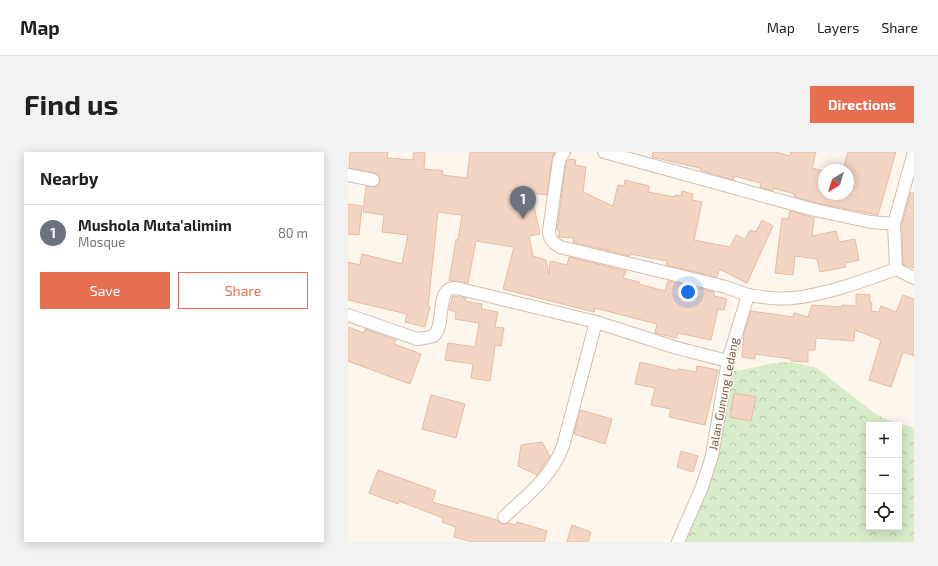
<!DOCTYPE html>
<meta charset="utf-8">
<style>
:root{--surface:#fff;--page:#f2f2f2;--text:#202124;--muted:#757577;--line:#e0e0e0;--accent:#e76f51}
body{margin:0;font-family:"Exo 2",sans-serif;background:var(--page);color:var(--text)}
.controls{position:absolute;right:12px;bottom:12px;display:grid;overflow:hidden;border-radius:0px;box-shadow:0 2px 10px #0003}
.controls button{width:36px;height:36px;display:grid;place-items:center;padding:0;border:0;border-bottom:1px solid var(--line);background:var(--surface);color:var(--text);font:20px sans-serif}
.compass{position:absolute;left:470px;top:12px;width:36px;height:36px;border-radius:50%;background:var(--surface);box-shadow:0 2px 10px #0003;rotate:218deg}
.you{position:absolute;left:340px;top:140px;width:14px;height:14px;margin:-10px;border:3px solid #fff;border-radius:50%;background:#1a73e8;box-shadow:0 0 0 6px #1a73e833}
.badge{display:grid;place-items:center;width:26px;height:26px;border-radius:50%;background:var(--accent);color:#fff;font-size:13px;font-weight:700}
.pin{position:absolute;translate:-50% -33px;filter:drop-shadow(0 1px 2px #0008)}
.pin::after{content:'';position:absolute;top:21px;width:14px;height:12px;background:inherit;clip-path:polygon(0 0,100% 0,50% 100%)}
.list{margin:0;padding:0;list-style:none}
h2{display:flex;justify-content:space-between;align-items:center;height:52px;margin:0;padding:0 16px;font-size:17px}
h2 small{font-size:13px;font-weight:400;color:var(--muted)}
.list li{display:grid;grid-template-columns:26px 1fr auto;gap:12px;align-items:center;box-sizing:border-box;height:56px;padding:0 16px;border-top:1px solid var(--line)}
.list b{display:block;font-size:15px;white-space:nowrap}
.list p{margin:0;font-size:13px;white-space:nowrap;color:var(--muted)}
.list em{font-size:13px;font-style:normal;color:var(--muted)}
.actions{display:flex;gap:8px;padding:12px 16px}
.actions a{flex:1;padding:9px 0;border:1px solid var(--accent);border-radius:0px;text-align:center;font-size:14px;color:var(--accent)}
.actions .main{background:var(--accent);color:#fff}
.icon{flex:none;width:22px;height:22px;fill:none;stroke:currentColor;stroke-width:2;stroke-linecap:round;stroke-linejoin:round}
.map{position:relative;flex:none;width:566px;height:390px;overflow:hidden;border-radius:0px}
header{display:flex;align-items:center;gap:24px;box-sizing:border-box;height:56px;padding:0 20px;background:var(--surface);border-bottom:1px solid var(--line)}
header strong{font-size:19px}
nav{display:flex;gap:22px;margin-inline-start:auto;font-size:14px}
.intro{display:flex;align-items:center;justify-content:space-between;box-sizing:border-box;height:96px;padding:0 24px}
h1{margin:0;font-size:28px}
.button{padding:10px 18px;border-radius:0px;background:var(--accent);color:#fff;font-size:14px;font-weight:700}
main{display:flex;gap:24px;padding:0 24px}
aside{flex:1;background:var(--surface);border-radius:0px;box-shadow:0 2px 10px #0003}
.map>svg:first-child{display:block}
.forest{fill:url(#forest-crowns);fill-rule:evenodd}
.building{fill:#f3d5c3;stroke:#e6bba3}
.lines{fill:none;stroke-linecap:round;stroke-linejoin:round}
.minor-casing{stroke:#d1beb0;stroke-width:14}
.minor{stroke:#fff;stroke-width:12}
.labels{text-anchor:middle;stroke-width:3;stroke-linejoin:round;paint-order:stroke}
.street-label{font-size:12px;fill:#7a5c4d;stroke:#fffaf3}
</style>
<header>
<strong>Map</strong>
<nav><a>Map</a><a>Layers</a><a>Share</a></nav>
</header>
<div class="intro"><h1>Find us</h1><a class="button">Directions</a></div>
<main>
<aside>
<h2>Nearby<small></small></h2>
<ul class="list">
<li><span class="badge" style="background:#6b7280">1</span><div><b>Mushola Muta'alimim</b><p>Mosque</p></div><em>80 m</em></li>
</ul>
<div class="actions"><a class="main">Save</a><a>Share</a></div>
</aside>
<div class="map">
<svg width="566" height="390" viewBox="0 0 566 390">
<defs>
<pattern id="forest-crowns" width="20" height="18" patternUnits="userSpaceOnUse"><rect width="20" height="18" fill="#d8ecc9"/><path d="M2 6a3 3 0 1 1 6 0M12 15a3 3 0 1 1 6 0" fill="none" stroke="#b4c2a5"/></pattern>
</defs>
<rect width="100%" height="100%" fill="#fdf6ec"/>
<!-- forest -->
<path class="forest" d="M384 206 389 219 426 211 443 210 469 216 525 260 535 266 566 276V390H337L362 321ZM521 273H551V375H521Z"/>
<!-- building -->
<g class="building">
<polygon points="2,0 40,0 39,6 65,8 66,0 77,0 76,17 95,19 94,23 119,26 122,0 207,0 204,7 199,43 183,41 192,82 181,84 185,104 198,108 201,122 202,109 219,113 221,105 278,119 275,126 291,130 291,132 317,139 320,129 366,140 366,144 379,147 376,158 370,157 363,188 330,181 328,186 307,181 309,172 247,156 246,160 155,137 166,95 128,89 120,131 108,129 101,129 108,88 110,88 114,63 90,60 80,154 82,155 77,175 57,170 59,162 0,148 0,110 12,113 14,102 54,112 60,83 34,80 36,63 15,60 18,34 28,35 31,33 32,26 30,23 27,21 1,16"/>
<polygon points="305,0 428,0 442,4 443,0 468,0 464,16 476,19 476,42 500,42 500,18 495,18 500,0 548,0 530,63 469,51 446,45 447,42 425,36 425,39 412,35 413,31 386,24 385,28 352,18 352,16 304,5"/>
<polygon points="221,7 228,8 227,13 238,15 235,40 265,54 270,33 276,34 277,28 301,34 300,40 327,45 327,43 333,44 334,39 345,42 344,48 354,50 346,88 382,95 388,83 397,87 402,78 408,80 414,68 425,74 399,131 371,117 369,125 318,113 319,109 282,102 282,104 225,90 226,86 211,85 211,78 209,78 218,11"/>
<polygon points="562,41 566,41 566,116 555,112 554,73"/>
<polygon points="0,52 14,54 11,83 0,82"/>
<polygon points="442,59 466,66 464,84 488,79 491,90 507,87 511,108 497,111 498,115 472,120 469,107 447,104 445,123 427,121 434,66 440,67"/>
<polygon points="508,142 522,143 522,150 524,151 523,159 531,160 533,154 548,160 555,143 566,147 566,204 555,200 543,235 521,228 533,188 507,178 506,189 468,186 467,198 460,198 460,210 443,209 443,207 407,202 407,207 394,205 396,181 403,159 445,165 446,161 460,165 464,153 493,155 494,153 508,154"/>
<polygon points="105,144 118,146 117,149 134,152 133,157 150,160 147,175 156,176 153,194 147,193 142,229 123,226 125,212 97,208 100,191 127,195 131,171 107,167 108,160 101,158"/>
<polygon points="0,175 16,181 17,177 48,188 46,192 73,202 62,232 0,209"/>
<polygon points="292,210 329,219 330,217 348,220 349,214 370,218 357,273 321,265 323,257 303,253 307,236 287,232"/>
<polygon points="386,241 408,245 403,269 382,265"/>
<polygon points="83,243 117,252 108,286 74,277"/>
<polygon points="232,258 264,267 257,292 226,282"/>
<polygon points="194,290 202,304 189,323 170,314 173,293"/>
<polygon points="333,299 350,304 345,320 329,315"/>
<polygon points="30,318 88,339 84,350 149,368 154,372 160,371 168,373 169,370 199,379 196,390 124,390 106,385 108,375 94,370 95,366 51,349 50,352 21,341"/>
<polygon points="224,373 243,380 240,390 219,390"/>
</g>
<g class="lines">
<defs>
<g id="minor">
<path d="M216 0 211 8 201 79C201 87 205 91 212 95L378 135 400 143"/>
<polyline points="256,0 467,58 523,70 546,72 566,0"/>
<polyline points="0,23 25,28"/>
<polyline points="546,72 548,117"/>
<path d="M0 163 69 187C74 186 80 186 85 184 96 177 90 148 99 139 101 136 105 136 108 136L248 170 329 196 380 209"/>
<path d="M156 365C180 342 203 326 215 294L248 170"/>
<path d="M330 390 354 335 364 304 380 209 400 143C415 145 430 148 445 146 477 143 518 128 548 117L566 126"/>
</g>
</defs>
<!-- minor casing -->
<use href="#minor" class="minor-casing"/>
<!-- minor -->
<use href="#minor" class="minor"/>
</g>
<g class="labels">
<!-- street labels -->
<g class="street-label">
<text transform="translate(376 242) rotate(-79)" y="4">Jalan Gunung Ledang</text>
</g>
</g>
</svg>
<div class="controls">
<button>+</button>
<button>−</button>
<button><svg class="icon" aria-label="locate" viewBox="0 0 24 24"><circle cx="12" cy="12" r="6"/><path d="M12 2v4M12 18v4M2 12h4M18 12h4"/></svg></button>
</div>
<svg class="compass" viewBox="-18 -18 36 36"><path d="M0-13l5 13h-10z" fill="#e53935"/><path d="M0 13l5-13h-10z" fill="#757577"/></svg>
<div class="you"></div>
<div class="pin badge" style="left:175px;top:67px;background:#6b7280">1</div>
</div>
</main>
